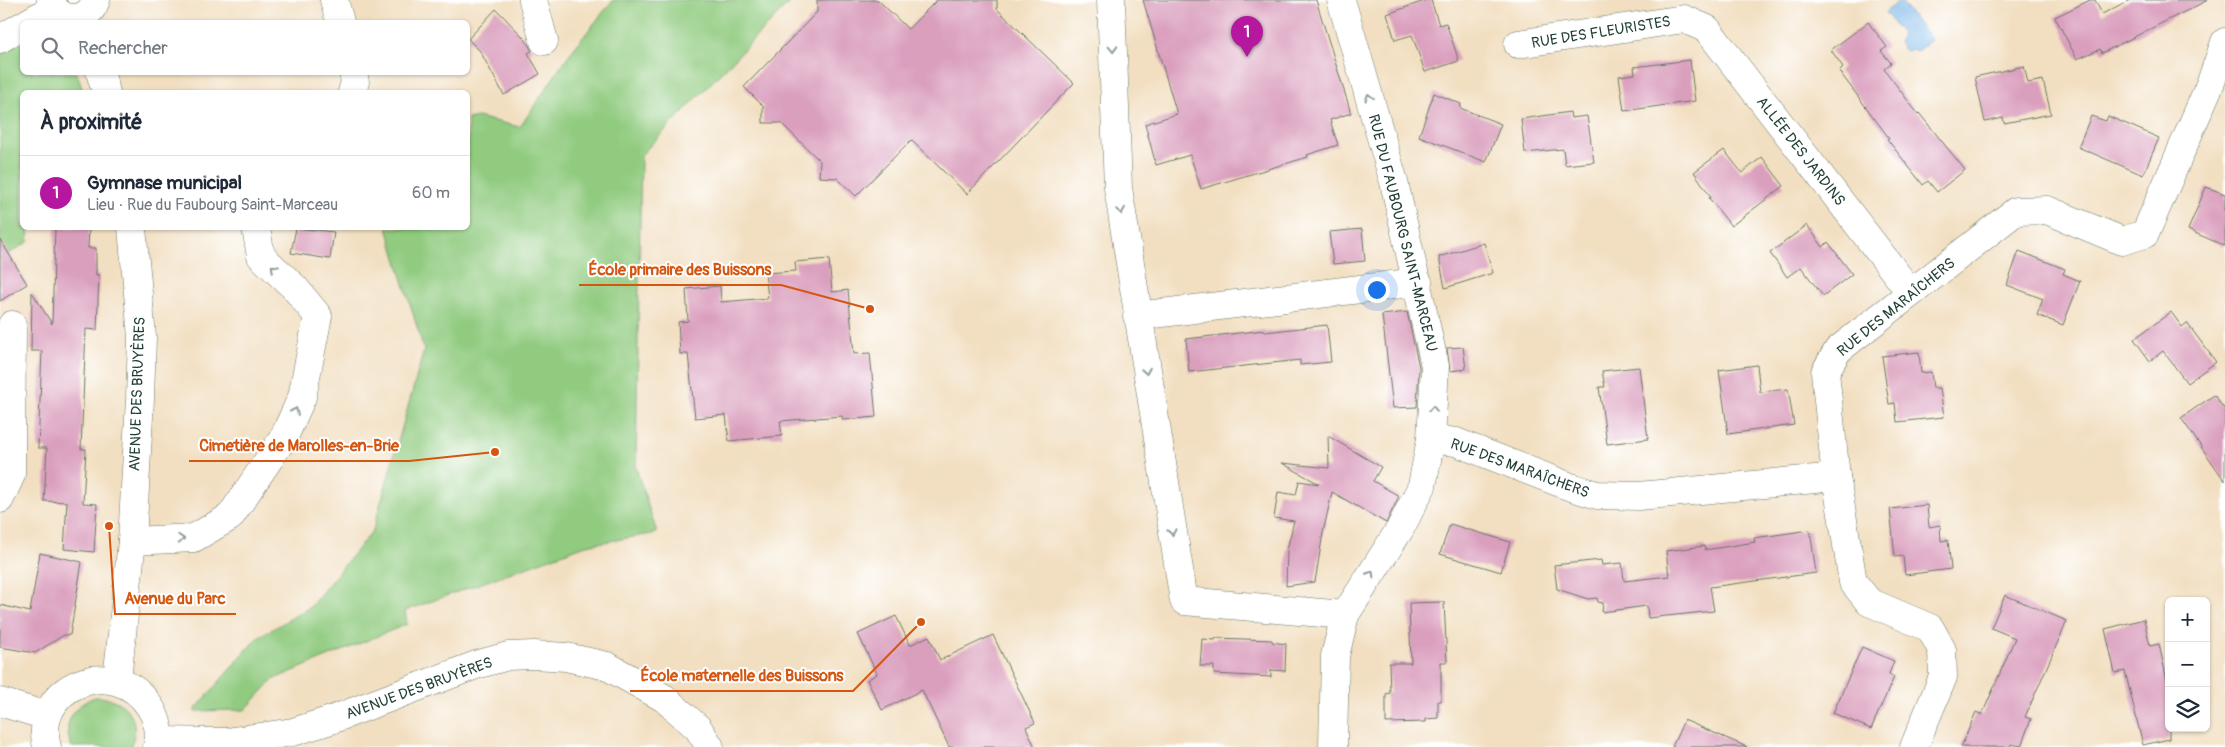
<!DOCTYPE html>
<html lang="fr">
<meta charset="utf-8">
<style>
:root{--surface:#fff;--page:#f2f2f3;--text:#1f2937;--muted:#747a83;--line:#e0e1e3;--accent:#b5179e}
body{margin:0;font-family:Pangolin,sans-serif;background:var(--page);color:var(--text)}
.controls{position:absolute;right:15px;bottom:15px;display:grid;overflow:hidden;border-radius:8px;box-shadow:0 1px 4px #0004}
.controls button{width:45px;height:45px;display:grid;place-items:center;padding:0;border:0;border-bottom:1px solid var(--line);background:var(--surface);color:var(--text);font:25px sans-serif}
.you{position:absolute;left:1376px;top:289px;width:18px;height:18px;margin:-12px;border:4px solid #fff;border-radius:50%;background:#1a73e8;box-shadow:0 0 0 8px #1a73e833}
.badge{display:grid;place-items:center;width:32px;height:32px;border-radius:50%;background:var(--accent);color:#fff;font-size:16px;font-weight:700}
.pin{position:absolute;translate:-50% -41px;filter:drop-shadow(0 1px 2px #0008)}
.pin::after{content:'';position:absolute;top:26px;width:18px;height:15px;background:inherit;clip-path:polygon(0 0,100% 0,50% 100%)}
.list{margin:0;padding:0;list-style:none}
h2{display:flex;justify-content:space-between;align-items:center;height:65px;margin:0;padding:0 20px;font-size:21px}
h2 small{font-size:16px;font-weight:400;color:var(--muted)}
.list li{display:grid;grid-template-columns:32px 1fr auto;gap:15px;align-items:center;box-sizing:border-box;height:75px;padding:0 20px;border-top:1px solid var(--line)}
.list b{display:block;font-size:19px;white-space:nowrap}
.list p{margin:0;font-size:16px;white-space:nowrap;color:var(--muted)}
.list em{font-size:16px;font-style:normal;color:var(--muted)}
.icon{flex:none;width:28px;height:28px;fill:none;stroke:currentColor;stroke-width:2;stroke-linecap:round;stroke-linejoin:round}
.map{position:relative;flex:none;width:2225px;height:747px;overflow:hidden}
.search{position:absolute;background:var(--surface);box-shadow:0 1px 4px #0004;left:20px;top:20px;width:450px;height:55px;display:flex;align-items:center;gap:12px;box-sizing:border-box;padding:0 18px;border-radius:8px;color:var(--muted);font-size:19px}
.panel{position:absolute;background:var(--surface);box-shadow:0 1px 4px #0004;left:20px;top:90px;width:450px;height:140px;border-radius:8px}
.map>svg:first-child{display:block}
.green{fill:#90cb7f;stroke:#58845a}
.water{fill:#74b3e7;stroke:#4a788e}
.building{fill:#da9fbd}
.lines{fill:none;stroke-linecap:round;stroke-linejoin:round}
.minor-casing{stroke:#697665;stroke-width:29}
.tertiary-casing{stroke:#697665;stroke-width:29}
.minor{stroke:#fff;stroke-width:28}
.tertiary{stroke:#fff;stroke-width:28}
.oneway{stroke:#8f9e9a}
.labels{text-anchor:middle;stroke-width:4;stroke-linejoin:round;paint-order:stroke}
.street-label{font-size:15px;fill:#1f3d34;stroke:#fff}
.leader{fill:none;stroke:#d45610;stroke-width:2}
.callout-dot{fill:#d45610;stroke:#fff;stroke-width:2}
.callout-label{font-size:16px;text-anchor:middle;font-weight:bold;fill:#d45610;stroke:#fff;stroke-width:4;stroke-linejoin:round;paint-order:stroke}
</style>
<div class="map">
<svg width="2225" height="747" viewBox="0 0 2225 747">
<rect width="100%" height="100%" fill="#fff"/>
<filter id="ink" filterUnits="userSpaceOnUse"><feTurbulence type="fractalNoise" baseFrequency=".02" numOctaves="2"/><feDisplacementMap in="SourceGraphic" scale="10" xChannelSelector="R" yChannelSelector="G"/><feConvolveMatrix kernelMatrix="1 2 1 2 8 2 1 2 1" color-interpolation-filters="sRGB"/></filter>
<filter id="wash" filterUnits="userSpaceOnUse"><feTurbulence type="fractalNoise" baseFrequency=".0096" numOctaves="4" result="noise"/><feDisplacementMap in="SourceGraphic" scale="20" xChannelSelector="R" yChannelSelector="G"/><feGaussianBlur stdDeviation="1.12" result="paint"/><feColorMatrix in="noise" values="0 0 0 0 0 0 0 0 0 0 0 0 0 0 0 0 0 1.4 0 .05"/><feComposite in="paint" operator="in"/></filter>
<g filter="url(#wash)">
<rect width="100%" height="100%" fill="#f2dfc1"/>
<!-- green -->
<g class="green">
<polygon points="613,0 792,0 641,155 636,468 657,533 586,545 405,611 407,624 274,679 245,710 194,711 256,639 310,607 373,530 424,350 387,228 468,228 468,119 477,117 520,127 568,56"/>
<polygon points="22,40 22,72 77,73 83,92 22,92 22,228 29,228 28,242 0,259 0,54"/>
<path d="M95 697C123 696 144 719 130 747H72C61 724 73 705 95 697Z"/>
</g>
<!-- water -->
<polygon class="water" points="1900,0 1931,40 1916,52 1914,49 1906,51 1902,48 1899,42 1902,34 1885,12"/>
<g id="blocks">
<!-- building -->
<g class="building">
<polygon points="817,0 878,0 908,29 937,0 997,0 997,9 1074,83 967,194 911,140 856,196 837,178 819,177 820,161 781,123 763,123 763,106 744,87 817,12"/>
<polygon points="1143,0 1316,0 1351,113 1330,120 1338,145 1307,155 1308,157 1201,189 1190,155 1156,165 1145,124 1177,114"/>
<polygon points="1427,0 1431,0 1439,25 1446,23 1459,61 1425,72 1412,35 1395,40 1387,14"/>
<polygon points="2090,0 2095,0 2102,14 2130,0 2208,0 2102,53 2100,49 2077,59 2055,17"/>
<polygon points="496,9 525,39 532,51 528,53 540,74 504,95 480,51 468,39"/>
<polygon points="1868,22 1887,47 1881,51 1891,63 1884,69 1918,114 1919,113 1965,170 1937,192 1928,181 1923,185 1887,139 1889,138 1839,71 1843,67 1831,50"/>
<polygon points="1690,60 1695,101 1624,111 1619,76 1635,74 1634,67"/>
<polygon points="2024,66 2028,83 2043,80 2051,114 2004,123 2003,118 1985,122 1975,77"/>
<polygon points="1434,93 1461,104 1460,108 1501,124 1486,162 1419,136"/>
<polygon points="1570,112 1571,118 1587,116 1594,162 1565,165 1563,149 1525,153 1521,119"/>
<polygon points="2091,116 2106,121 2108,116 2159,138 2143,175 2078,147"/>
<polygon points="1724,150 1742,173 1762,157 1784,186 1731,226 1709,198 1711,197 1694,172"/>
<polygon points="2206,187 2225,194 2225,246 2188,230"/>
<polygon points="1807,225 1823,247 1828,242 1852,274 1823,296 1801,267 1787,277 1770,253"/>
<polygon points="55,228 89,228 88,248 96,248 96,275 99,275 97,330 86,329 81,449 86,449 83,503 97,504 94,552 64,549 67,502 44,501 47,448 38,448 42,351 31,351 32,292 52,324"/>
<polygon points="296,228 334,232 330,259 291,253"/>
<polygon points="1362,229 1365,261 1333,264 1329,232"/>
<polygon points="0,239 27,284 0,301"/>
<polygon points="1484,243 1493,273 1445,288 1439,257"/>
<polygon points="2019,251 2065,269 2063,274 2080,281 2063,325 2037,315 2043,299 2007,285"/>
<polygon points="829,259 832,292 848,290 854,354 870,353 876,417 843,420 842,416 780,421 782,436 729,441 726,415 695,418 688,354 680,354 678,322 688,321 686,289 720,286 721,302 768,298 765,273 796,271 795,262"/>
<polygon points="1407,312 1419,367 1417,407 1393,408 1382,315"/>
<polygon points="2171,312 2182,327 2187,323 2216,362 2187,383 2163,351 2150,361 2134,339"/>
<polygon points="1327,325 1331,362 1300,365 1300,360 1189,372 1186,339 1265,330 1265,332"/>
<polygon points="1463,347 1466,369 1450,371 1447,348"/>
<polygon points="1919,352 1921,373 1931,372 1933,388 1940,388 1944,417 1897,422 1895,403 1889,404 1882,356"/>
<polygon points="1757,365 1760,392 1788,389 1794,425 1728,434 1719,370"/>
<polygon points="1639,367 1648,439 1607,444 1599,387 1605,387 1602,371"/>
<polygon points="2214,395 2225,410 2225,481 2181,418"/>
<polygon points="1328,436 1381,467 1373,481 1399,496 1386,523 1332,492 1323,533 1315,582 1286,586 1287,550 1294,521 1274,518 1278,492 1296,495 1299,481 1319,484 1282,463 1329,468"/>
<polygon points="1927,505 1929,527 1940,525 1941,541 1948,540 1951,569 1905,575 1903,556 1895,557 1890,509"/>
<polygon points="1450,524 1510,542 1501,572 1440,554"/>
<polygon points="1810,530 1816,573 1710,587 1714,611 1648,618 1647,606 1602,612 1603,603 1598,602 1597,598 1588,599 1557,589 1554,565 1601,560 1602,565 1622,563 1624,581 1669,576 1666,551 1704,546 1705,550 1755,542 1754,538"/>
<polygon points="40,553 82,562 70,635 64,635 35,653 0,647 0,605 30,612"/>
<polygon points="2005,595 2067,621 2025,717 2031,719 2021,746 2011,744 2010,747 1961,747 1976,712 1982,715 2015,638 1991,628"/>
<polygon points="1444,602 1447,662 1441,662 1441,701 1438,701 1438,718 1426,719 1426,722 1386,723 1386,694 1390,693 1389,663 1411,663 1409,603"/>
<polygon points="896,616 910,645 929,636 940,660 993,635 1035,723 1026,727 1035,747 949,747 922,690 882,710 867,680 877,674 858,634"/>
<polygon points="2144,619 2150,646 2159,644 2169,690 2169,739 2143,745 2125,671 2115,673 2105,629"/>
<polygon points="1216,638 1272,640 1272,642 1286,644 1285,671 1271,670 1271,677 1214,674 1214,666 1200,666 1202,639 1215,640"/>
<polygon points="1862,647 1894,661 1889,674 1894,677 1871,729 1833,713"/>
<polygon points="1684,720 1747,747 1672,747"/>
</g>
</g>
</g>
<g filter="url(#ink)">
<use href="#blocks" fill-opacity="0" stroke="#697665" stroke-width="1"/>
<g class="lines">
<defs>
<g id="minor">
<polyline points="334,0 340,22"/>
<polyline points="533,0 544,41"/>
<polyline points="1111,0 1118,188 1184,601 1345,615"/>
<polyline points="29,22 54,8"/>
<polyline points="0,39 22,26"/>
<polyline points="1518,44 1684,19 1707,29 1911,293"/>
<polyline points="352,92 355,82 353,72"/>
<polyline points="1137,316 1418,282"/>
<polyline points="1431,439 1456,442 1568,486 1597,495 1639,496 1836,477 1825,372 1838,350 2016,211 2047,210 2122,241 2145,234 2211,82 2225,42"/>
<polyline points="1836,477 1853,582 1869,602 1930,628 1942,650 1943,677 1914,747"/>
<polyline points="0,499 11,475 12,325"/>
<polyline points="132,541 194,538 230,517 284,437 302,397 318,316 294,287 261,256 256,228"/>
<polyline points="0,702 47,716"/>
<polyline points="159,741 227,742 293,732 331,720 476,665 508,656 534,655 566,657 607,666 664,698 698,728 710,747"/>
<polyline points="1333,747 1335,656 1345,615 1400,529 1422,486 1431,439 1435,366 1394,182 1341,0"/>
</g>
<g id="tertiary">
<path d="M51 0C58 25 89 23 96 0"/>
<polyline points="100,72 106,92"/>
<polyline points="117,680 132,541 140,399 142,337 132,228"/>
<path d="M47 747C31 686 115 652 150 707 157 718 162 735 157 747"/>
</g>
</defs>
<!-- minor casing -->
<use href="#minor" class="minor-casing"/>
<!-- tertiary casing -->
<use href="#tertiary" class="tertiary-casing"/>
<!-- minor -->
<use href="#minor" class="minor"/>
<!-- tertiary -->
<use href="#tertiary" class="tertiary"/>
</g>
<!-- one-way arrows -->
<defs><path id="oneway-chevron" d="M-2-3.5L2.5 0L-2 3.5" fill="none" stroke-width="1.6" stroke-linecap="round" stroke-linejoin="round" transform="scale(1.25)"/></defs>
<g class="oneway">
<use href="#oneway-chevron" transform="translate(1113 49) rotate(88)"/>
<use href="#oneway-chevron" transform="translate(1369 97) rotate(-106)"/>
<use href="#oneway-chevron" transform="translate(1121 211) rotate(81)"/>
<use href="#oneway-chevron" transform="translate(274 268) rotate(-136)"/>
<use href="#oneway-chevron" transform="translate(1146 371) rotate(81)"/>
<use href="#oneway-chevron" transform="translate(1433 409) rotate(-87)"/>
<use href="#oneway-chevron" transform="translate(295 411) rotate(-66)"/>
<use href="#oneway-chevron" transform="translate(1172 532) rotate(81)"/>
<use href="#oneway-chevron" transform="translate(181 539) rotate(-3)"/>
<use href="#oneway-chevron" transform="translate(1371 574) rotate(-58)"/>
</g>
</g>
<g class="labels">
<!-- street labels -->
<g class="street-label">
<text transform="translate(1601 32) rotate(-9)" y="5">RUE DES FLEURISTES</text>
<text transform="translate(1801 151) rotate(52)" y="5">ALLÉE DES JARDINS</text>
<text transform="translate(1403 233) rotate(76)" y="5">RUE DU FAUBOURG SAINT-MARCEAU</text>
<text transform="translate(1896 307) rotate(-39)" y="5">RUE DES MARAÎCHERS</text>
<text transform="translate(137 394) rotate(-88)" y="5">AVENUE DES BRUYÈRES</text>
<text transform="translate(1520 468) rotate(20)" y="5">RUE DES MARAÎCHERS</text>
<text transform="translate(419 688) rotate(-20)" y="5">AVENUE DES BRUYÈRES</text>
</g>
</g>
<!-- callouts -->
<path class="leader" d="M870 309L781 285H579M495 452L409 461H189M109 526L115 614H236M921 622L853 691H630"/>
<g class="callout-dot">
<circle cx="870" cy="309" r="5"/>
<circle cx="495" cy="452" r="5"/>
<circle cx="109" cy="526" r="5"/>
<circle cx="921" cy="622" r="5"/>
</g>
<g class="callout-label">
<text x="680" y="275">École primaire des Buissons</text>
<text x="299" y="451">Cimetière de Marolles-en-Brie</text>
<text x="175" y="604">Avenue du Parc</text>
<text x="742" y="681">École maternelle des Buissons</text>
</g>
</svg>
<div class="controls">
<button>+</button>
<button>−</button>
<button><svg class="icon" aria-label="layers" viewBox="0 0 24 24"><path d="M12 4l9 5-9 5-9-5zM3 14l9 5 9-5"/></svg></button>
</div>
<div class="you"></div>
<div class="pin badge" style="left:1247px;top:57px">1</div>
<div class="search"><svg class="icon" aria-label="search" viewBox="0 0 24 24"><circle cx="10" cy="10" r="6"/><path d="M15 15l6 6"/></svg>Rechercher</div>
<section class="panel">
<h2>À proximité<small></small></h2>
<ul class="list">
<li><span class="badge">1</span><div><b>Gymnase municipal</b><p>Lieu · Rue du Faubourg Saint-Marceau</p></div><em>60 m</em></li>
</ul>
</section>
</div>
